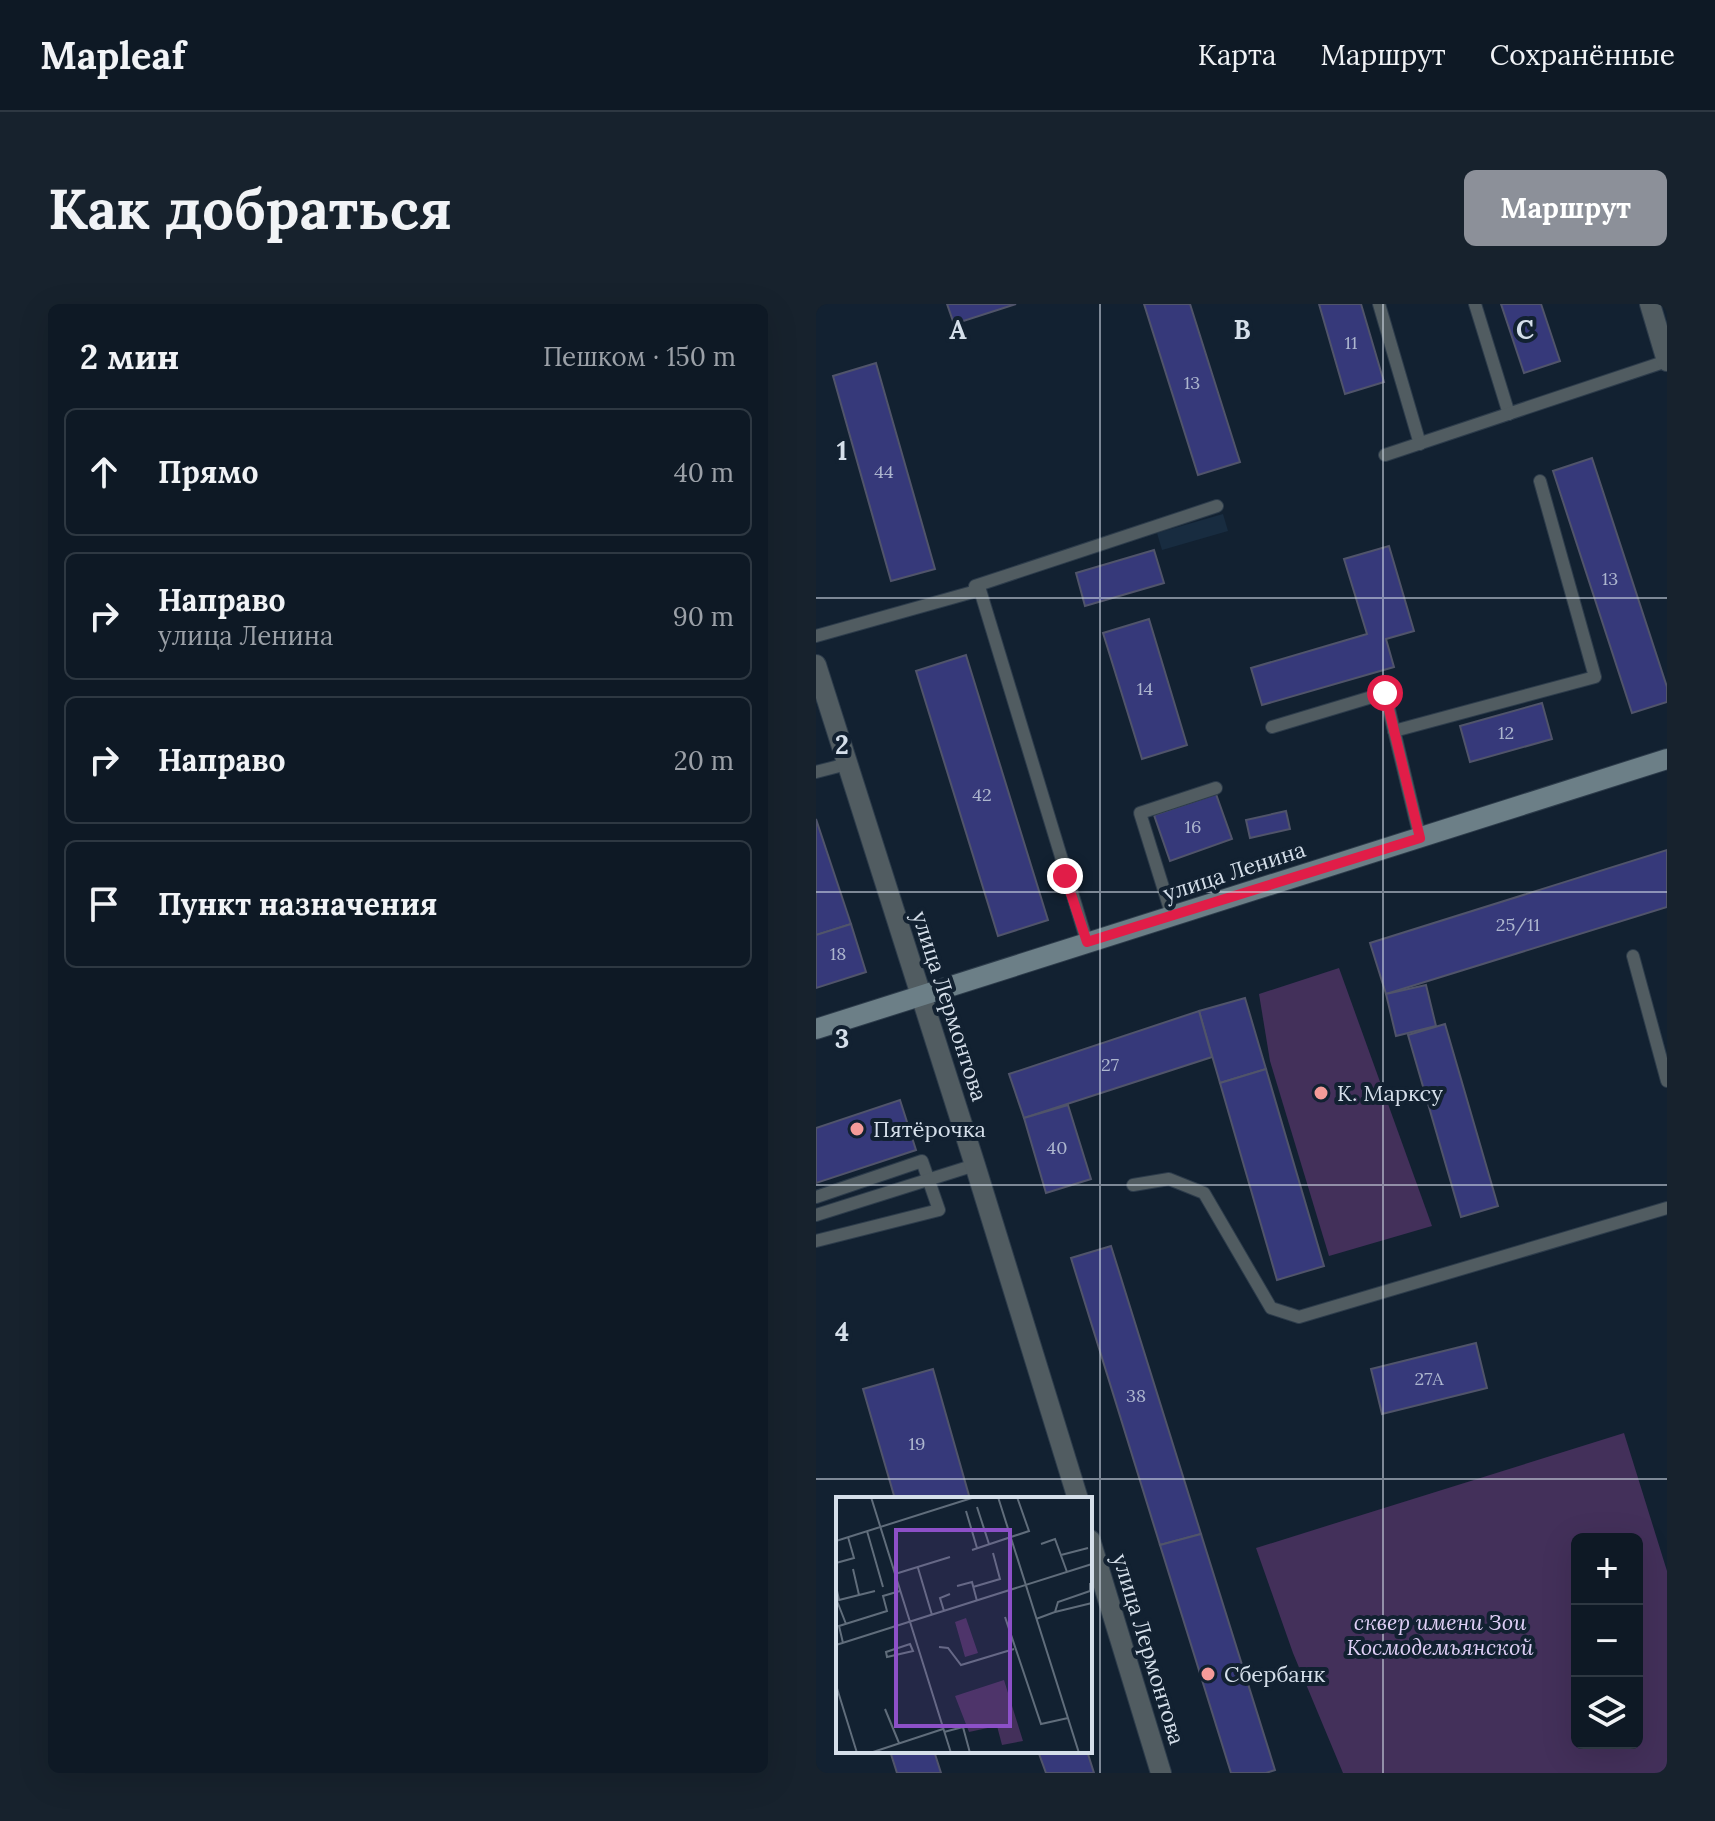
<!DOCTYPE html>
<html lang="ru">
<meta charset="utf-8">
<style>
:root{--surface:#0e1925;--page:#17222d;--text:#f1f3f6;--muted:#9ba0a7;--line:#2e3842;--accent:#8c9099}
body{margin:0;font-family:Lora,serif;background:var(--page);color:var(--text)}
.controls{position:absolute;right:24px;bottom:24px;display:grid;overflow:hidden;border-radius:12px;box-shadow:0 8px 32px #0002}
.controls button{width:72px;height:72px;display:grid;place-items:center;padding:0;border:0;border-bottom:2px solid var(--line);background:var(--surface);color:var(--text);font:40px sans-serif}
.stop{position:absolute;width:24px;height:24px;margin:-18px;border:6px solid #e11d48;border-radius:50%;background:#fff}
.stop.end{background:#e11d48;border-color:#fff;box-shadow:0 2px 8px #0008}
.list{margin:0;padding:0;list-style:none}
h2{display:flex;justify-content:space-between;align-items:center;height:104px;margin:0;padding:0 32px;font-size:34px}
h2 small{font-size:26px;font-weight:400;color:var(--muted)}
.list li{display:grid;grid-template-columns:52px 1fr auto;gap:24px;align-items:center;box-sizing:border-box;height:128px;margin:0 16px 16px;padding:0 16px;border:2px solid var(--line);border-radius:12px}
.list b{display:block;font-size:30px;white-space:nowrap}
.list p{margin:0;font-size:26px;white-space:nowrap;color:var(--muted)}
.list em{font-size:26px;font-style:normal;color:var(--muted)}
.icon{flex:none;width:44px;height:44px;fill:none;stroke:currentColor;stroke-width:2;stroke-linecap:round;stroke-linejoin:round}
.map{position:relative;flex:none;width:851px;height:1469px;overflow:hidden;border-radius:12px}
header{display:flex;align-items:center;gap:48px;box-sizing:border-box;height:112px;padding:0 40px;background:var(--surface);border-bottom:2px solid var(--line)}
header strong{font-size:38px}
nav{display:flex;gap:44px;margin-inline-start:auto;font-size:28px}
.intro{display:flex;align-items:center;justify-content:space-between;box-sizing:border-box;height:192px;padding:0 48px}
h1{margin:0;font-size:56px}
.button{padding:20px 36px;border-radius:12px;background:var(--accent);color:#fff;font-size:28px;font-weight:700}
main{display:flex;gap:48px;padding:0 48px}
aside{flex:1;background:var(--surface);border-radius:12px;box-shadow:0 8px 32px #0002}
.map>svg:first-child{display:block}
.built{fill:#182c40}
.green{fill:#43305a;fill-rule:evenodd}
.building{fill:#36397a;stroke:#50546a;stroke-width:2}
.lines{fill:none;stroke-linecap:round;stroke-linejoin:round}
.lane-casing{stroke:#2d3c4b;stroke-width:14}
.street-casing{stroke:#2d3c4b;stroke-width:22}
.secondary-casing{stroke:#2d3c4b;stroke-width:22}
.lane{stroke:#515c61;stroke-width:12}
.street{stroke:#515c61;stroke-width:20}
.secondary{stroke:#6c7f87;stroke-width:20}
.route{stroke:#e11d48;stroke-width:10}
.grid{fill:none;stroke:#d5dfea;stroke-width:2;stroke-opacity:0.55}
.poi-dot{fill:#f59b99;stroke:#122131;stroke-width:3}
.labels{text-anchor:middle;stroke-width:8;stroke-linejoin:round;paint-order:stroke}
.number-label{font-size:18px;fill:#adb6ce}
.street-label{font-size:22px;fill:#d5dfea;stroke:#122131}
.poi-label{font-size:22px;fill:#d5dfea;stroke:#122131;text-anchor:start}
.park-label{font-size:22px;font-style:italic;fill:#decef5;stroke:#122131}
.inset-road{fill:none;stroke:#606d7b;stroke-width:2}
.view{fill:#8d50c8;fill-opacity:0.15;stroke:#8d50c8;stroke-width:4}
.inset-edge{fill:none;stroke:#d5dfea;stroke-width:4}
.grid-label{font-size:26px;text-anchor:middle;font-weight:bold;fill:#d5dfea;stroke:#122131;stroke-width:8;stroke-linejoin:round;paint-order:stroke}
</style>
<header>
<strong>Mapleaf</strong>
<nav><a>Карта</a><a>Маршрут</a><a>Сохранённые</a></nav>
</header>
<div class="intro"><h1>Как добраться</h1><a class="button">Маршрут</a></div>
<main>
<aside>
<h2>2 мин<small>Пешком · 150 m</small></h2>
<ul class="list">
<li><svg class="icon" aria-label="ahead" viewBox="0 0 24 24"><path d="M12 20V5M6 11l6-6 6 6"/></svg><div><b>Прямо</b></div><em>40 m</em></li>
<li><svg class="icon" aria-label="right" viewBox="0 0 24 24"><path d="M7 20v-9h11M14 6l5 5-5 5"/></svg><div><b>Направо</b><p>улица Ленина</p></div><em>90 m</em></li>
<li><svg class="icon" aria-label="right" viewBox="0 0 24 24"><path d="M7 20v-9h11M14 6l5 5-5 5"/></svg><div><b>Направо</b></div><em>20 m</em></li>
<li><svg class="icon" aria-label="arrive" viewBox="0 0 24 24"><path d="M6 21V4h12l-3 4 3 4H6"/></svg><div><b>Пункт назначения</b></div></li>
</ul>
</aside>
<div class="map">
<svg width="851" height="1469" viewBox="0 0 851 1469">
<rect width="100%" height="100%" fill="#122131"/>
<!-- built -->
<polygon class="built" points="407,210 412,227 346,246 341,229"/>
<!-- green -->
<g class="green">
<polygon points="523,664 616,922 513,952 454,757 443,690"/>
<path d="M808 1129 851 1267V1469H527L477 1349 440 1244ZM761 1235H821V1439H761Z"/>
</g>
<!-- building -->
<g class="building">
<polygon points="131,0 200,0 138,20"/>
<polygon points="328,0 374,0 424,158 382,171"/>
<polygon points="503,0 545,0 568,78 529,90"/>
<polygon points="685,0 725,0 744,57 708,69"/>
<polygon points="60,59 119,265 75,277 17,72"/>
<polygon points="776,154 851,383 851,398 816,409 737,167"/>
<polygon points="573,242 598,327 570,335 578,363 446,401 435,364 551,330 528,255"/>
<polygon points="338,246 348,279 269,302 260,269"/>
<polygon points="333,315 371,441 326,455 287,329"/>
<polygon points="150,351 232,616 182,632 100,367"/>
<polygon points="726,399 736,435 654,458 644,422"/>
<polygon points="400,490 416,535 354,557 338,511"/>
<polygon points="470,507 474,525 434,534 430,516"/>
<polygon points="0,515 35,620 0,631"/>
<polygon points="851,546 851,603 570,690 554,639"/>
<polygon points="35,620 50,668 0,684 0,631"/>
<polygon points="610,681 620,722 580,732 570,690"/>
<polygon points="429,694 450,765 404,779 383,707"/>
<polygon points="383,707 396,753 208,814 193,770"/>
<polygon points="629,720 682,902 645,913 592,731"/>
<polygon points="450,765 508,962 461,976 404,779"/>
<polygon points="84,796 100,846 0,879 0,824"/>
<polygon points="252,801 275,875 230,889 208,814"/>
<polygon points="295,942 385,1230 344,1241 255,954"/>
<polygon points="660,1039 671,1084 566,1110 555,1065"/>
<polygon points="117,1065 154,1195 79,1195 47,1085"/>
<polygon points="385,1230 459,1466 450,1469 415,1469 344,1241"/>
<polygon points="74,1447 118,1447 125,1469 81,1469"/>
<polygon points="222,1447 271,1447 278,1469 230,1469"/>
</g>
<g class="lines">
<defs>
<g id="lane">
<polyline points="563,0 604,140"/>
<polyline points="659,0 693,110"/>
<polyline points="569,151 851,57"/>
<polyline points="164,286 271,638"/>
<polyline points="0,332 164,286 159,282 401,202"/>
<polyline points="456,423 569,389 604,534"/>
<polyline points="578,427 779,373 724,177"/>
<polyline points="0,468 31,460"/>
<polyline points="356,612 324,509 400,484"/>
<polyline points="817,652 851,777"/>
<polyline points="317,881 353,875 388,889 455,1004 483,1013 851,904"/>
<polyline points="0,893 106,857 123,906 0,937"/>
<polyline points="0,911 159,861"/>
</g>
<g id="street">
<polyline points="834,0 851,57"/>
<polyline points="0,361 159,861 262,1195"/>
<polyline points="274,1236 345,1469"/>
</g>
<polyline id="secondary" points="0,725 851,455"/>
</defs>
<!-- lane casing -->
<use href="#lane" class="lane-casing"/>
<!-- street casing -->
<use href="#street" class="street-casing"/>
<!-- secondary casing -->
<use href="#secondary" class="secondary-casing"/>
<!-- lane -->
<use href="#lane" class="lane"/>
<!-- street -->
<use href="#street" class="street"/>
<!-- secondary -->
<use href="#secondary" class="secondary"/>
</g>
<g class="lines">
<!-- route -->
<polyline class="route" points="249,572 271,638 604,534 569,389"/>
</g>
<!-- grid -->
<path class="grid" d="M284 0V1469M567 0V1469M0 294H851M0 588H851M0 881H851M0 1175H851"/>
<!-- markers -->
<g class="poi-dot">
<circle cx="505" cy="789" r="8"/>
<circle cx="41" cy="825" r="8"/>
<circle cx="392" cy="1370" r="8"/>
</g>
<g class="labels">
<!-- number labels -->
<g class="number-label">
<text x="535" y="45">11</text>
<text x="376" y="85">13</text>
<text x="68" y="174">44</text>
<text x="794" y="281">13</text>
<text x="329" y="391">14</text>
<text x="690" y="435">12</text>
<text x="166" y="497">42</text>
<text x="377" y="529">16</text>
<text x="702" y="627">25/11</text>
<text x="22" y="656">18</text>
<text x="294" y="767">27</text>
<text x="241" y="850">40</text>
<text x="613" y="1081">27А</text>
<text x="320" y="1098">38</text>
<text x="101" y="1146">19</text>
</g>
<!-- street labels -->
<g class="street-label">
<text transform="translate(418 567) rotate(-18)" y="8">улица Ленина</text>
<text transform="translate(134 702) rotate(72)" y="8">улица Лермонтова</text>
<text transform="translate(333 1345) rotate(73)" y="8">улица Лермонтова</text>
</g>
<!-- poi labels -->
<g class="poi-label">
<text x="521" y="797">К. Марксу</text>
<text x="57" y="833">Пятёрочка</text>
<text x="408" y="1378">Сбербанк</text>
</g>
<!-- park labels -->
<g class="park-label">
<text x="624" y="1326">сквер имени Зои<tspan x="624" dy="25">Космодемьянской</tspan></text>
</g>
</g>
<!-- overview -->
<g transform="translate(20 1193)">
<rect width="256" height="256" fill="#122131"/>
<path d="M130 121 142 156 129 160 119 125ZM168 183 187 244 166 248 161 229 133 235 119 199Z" fill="#43305a"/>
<path class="inset-road" d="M35 0 115 256M162 0 243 256M141 10 153 47M130 14 141 51M31 34 47 90M0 44 139 0M205 47 219 42 231 75M136 53 193 34 181 0M225 58 252 51M0 66 18 61 12 40M82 71 96 118M17 72 23 98M59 77 114 60M0 89 3 103 39 94M121 89 136 85 141 104M137 90 164 82 157 56M1 104 10 127M108 114 104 101 114 97M219 115 256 106M169 120 205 227 232 221M200 122 219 115 222 105 254 94V86M7 146 3 129 51 114 47 99 64 94M74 147 77 154 51 160 50 155ZM0 148 256 67M103 150 112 151 125 168 178 152M0 188 21 256M49 212 63 246M108 235 127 230 134 256M34 256 107 232"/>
<path class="view" d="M60 33H174V229H60Z"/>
<rect width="256" height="256" class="inset-edge"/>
</g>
<g class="grid-label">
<text x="142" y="35">A</text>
<text x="426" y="35">B</text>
<text x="709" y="35">C</text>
<text x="26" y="156">1</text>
<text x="26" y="450">2</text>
<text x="26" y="744">3</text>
<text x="26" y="1037">4</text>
</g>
</svg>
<div class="controls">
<button>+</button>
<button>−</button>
<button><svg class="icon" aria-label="layers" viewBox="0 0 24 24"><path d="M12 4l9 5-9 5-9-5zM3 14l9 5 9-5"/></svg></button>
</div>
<div class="stop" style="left:569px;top:389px"></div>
<div class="stop end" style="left:249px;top:572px"></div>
</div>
</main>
